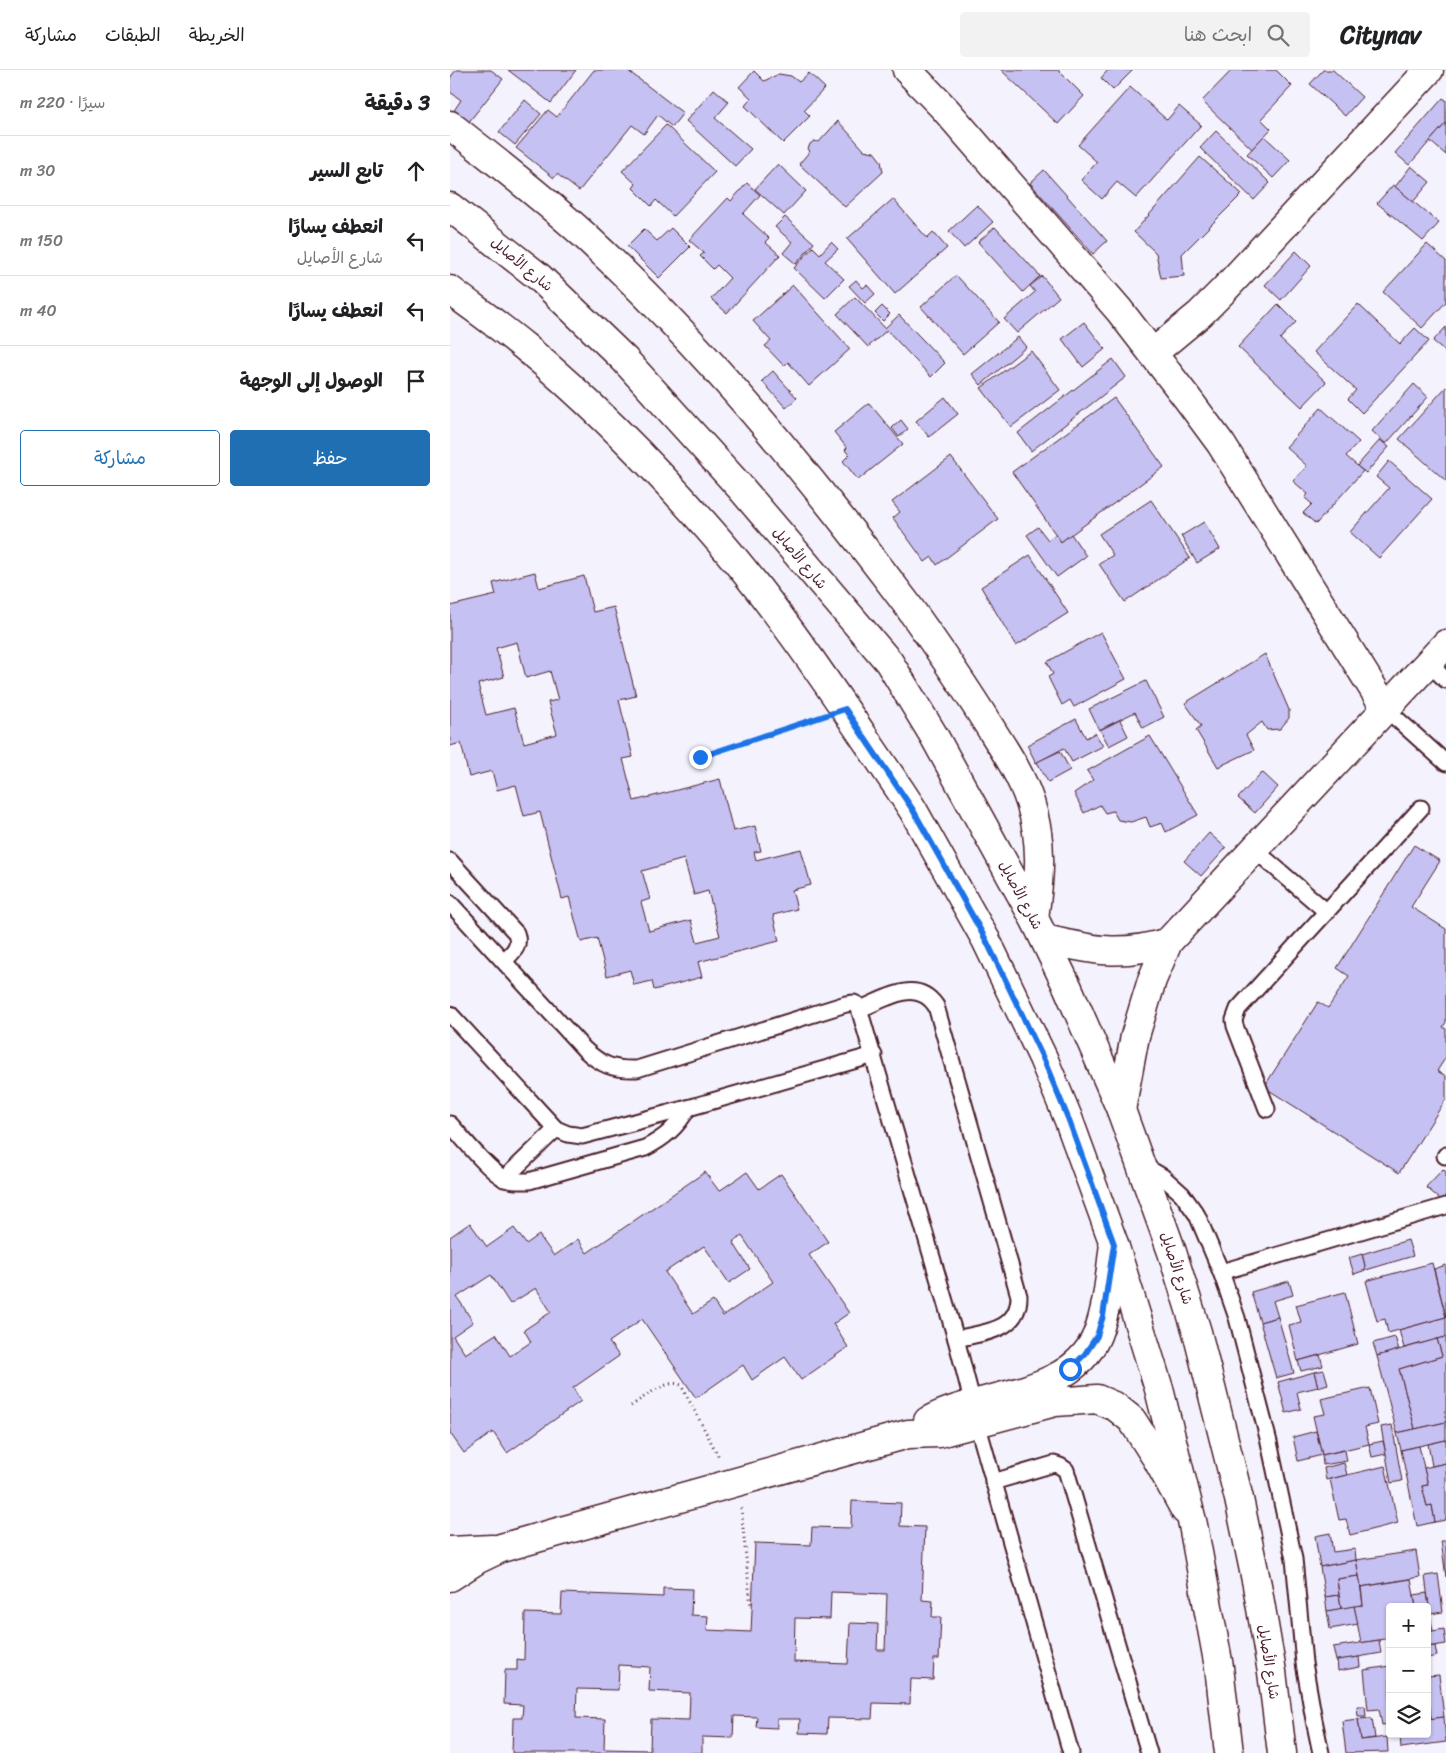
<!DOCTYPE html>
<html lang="ar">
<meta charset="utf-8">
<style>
:root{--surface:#fff;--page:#f2f2f2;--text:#202124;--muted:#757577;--line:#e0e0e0;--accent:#1f6fb2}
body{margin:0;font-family:Sriracha,"Playpen Sans Arabic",sans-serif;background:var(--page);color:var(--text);direction:rtl}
.controls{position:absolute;right:15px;bottom:15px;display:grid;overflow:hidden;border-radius:5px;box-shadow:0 1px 4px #0004}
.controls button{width:45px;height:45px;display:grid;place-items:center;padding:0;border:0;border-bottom:1px solid var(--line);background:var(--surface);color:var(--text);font:25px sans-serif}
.stop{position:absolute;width:15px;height:15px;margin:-11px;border:4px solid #1a73e8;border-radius:50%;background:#fff}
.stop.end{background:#1a73e8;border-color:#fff;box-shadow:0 1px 5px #0008}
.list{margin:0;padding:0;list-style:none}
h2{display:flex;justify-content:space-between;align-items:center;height:65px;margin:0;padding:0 20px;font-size:21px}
h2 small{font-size:16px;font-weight:400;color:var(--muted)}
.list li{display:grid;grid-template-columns:32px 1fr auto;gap:15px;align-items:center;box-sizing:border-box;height:70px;padding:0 20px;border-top:1px solid var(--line)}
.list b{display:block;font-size:19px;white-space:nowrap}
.list p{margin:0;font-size:16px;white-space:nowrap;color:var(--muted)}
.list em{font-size:16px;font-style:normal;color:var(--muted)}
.actions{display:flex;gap:10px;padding:15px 20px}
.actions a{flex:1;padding:11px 0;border:1px solid var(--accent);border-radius:5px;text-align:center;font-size:18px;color:var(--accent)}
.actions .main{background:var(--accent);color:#fff}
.icon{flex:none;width:28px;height:28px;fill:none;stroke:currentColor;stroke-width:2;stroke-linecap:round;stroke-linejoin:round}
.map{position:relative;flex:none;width:996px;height:1683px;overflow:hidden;direction:ltr}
header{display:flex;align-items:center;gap:30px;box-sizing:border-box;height:70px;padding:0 25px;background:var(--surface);border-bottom:1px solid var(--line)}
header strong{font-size:24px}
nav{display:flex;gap:28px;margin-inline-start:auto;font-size:18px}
.search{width:350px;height:45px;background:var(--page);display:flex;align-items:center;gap:12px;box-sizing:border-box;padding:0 18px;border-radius:5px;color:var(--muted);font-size:19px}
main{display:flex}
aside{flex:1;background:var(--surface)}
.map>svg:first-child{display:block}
.building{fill:#c6c1f3;stroke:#4a1f2b;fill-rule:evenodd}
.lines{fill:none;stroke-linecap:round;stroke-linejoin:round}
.lane-casing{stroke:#4a1f2b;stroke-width:19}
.street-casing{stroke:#4a1f2b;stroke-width:31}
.secondary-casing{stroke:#4a1f2b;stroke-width:31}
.path{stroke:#4a1f2b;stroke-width:3;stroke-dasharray:1 4;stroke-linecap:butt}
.lane{stroke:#fff;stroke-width:15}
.street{stroke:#fff;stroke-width:28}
.secondary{stroke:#fff;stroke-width:28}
.route{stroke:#1a73e8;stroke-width:6}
.labels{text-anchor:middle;stroke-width:4;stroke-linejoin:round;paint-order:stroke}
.street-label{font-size:14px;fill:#4a1f2b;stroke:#fff}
</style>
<header>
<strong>Citynav</strong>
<div class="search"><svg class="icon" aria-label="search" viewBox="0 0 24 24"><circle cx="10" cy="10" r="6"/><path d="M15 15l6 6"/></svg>ابحث هنا</div>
<nav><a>الخريطة</a><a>الطبقات</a><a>مشاركة</a></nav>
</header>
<main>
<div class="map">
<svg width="996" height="1683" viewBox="0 0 996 1683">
<rect width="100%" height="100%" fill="#f4f3fd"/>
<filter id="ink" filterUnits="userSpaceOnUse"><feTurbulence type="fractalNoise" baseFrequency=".02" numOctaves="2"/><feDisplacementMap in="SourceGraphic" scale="10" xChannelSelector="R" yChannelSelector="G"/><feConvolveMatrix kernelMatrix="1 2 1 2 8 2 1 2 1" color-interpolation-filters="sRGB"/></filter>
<g filter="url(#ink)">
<!-- building -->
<g class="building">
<polygon points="6,0 41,0 53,9 18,53 3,42 11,30 0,22 0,8"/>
<polygon points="58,0 126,0 101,33"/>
<polygon points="144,0 177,0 233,43 222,57 208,45 194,64 182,55 129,121 107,104 104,108 66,78 98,40 107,47"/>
<polygon points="551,0 608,0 634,26 608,54"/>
<polygon points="658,0 683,0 663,20 651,8"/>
<polygon points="782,0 826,0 842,16 811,49 821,59 802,79 752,31"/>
<polygon points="873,0 883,0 912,27 895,46 860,14"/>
<polygon points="304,1 314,11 329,4 341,6 349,12 359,3 375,18 354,40 360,46 333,73 295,36 301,28 289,17"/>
<polygon points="680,17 717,50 729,36 751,55 686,128 667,112 652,129 631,110 647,92 628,75"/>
<polygon points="264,19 279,32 265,48 301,79 285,96 236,51"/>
<polygon points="993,28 996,30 996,53 959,95 945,83"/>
<polygon points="75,30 91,44 65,75 49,62"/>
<polygon points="388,51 414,80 424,82 431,91 433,102 395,137 349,94 360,81 358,79 360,74 364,71 369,72"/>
<polygon points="996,53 996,85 980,71"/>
<polygon points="216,55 265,102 223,146 206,130 201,136 183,118 186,114 172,101"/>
<polygon points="766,61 820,113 804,130 750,78"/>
<polygon points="814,66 840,90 823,108 797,84"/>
<polygon points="750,87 792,124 732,184 734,206 711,208 706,183 684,162"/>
<polygon points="328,94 356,121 334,145 305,119"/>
<polygon points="961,96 980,112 963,132 945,117"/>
<polygon points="594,100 657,171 643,184 580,113"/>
<polygon points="297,113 310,125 293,144 319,168 315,172 330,185 277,243 261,229 280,208 267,195 263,199 250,186 254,183 239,170 278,128 281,131"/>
<polygon points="943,115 989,153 973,171 927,133"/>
<polygon points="443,129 477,168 483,162 497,178 445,224 397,169"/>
<polygon points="527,135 543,152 514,178 499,161"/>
<polygon points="335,147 364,173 346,194 333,183 342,172 325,157"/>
<polygon points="545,157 590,206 573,222 528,172"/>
<polygon points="221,158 240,177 209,208 177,176 194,159 207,171"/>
<polygon points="381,172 388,179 375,191 394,209 375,228 344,198 363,177 370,184"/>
<polygon points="977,174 996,191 996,232 972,258 933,222"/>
<polygon points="846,181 861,196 831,230 815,215"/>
<polygon points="506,205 549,252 513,284 471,237"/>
<polygon points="592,206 609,227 567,263 554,249 585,222 580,216"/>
<polygon points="406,210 413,218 417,215 425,224 415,233 399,216"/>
<polygon points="343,215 400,279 359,316 338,292 334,296 315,276 321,271 303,251"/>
<polygon points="405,227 437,260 418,277 387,244"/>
<polygon points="828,234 846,252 830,269 876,312 852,337 788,277"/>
<polygon points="908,234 950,274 965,258 979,271 912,343 898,329 906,320 864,282"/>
<polygon points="432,236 440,244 433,251 425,243"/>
<polygon points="449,245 495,293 481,307 435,258"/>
<polygon points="634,252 655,279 633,297 612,269"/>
<polygon points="996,257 996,280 995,281 983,271"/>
<polygon points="568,267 576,277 531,315 522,304"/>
<polygon points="581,281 610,320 561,357 531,318"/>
<polygon points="663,289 676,307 581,381 568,363"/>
<polygon points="323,301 347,328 336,338 312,311"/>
<polygon points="964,314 978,327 936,374 922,361"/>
<polygon points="996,317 996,411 949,369"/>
<polygon points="495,327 508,344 479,367 466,351"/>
<polygon points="664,328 714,397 611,472 562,402"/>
<polygon points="419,333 453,374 408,410 393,391 399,385 395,380 397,378 384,362"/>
<polygon points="871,338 909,372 896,386 913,401 866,454 853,443 862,434 855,428 858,424 843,411 857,396 836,377"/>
<polygon points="451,350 458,359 449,367 442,358"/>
<polygon points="930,370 939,377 916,403 907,396"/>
<polygon points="501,387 548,449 487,495 482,487 475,492 443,448 450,442 442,432"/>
<polygon points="939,391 982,429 929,488 900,462 939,418 926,407"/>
<polygon points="701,430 740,488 675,532 649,494 663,485 649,464"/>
<polygon points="754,452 770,479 747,493 731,466"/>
<polygon points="588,457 598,470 606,464 611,472 621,464 636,486 607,507 577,465"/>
<polygon points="580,485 618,543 566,576 531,517"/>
<path d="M85 502 89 518 134 506 143 542 164 537 186 626 169 630 183 687 173 689 184 731 270 709 283 761 305 756 311 781 304 782 306 790 351 779 361 815 342 820 347 839 323 845 329 871 248 892 252 907 204 920 202 911 184 915 180 900 157 906 147 868 131 872 119 827 112 829 90 742 74 746 66 715 47 720 42 701 19 707 11 673 0 676V536L46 525 43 513ZM67 572 76 608 100 601 108 630 98 632 107 664 74 673 64 638 36 645 28 614 54 607 46 578ZM234 789 244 825 258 821 270 866 247 872 241 850 199 861 191 832 200 829 192 801Z"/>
<polygon points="651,562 676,609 624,637 620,630 612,635 598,607 603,604 597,592"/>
<polygon points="815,584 839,640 839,648 830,659 817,660 812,652 796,665 804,680 768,697 746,660 751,656 735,633"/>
<polygon points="696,611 714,647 693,658 685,642 649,660 639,639"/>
<polygon points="626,649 636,668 645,663 653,676 622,692 614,678 586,693 577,675"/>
<polygon points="670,650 678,666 659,676 650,660"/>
<polygon points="700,666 748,745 716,762 712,753 700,757 696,747 681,752 668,750 663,741 655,743 650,735 634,743 624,723 643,710 637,701"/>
<polygon points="610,681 620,700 598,712 587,692"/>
<polygon points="812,702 828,717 805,743 788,728"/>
<polygon points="759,763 776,778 751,806 734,791"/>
<polygon points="964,775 990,791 961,837 996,859 996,952 993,957 996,959 996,987 987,1001 996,1006 996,1029 949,1103 814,1017 868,932 878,938 899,906 887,898"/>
<polygon points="993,1099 996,1102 996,1125 991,1130 976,1117"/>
<path d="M255 1102 269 1121 297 1102 309 1119 331 1104 378 1172 359 1185 399 1243 383 1254 398 1277 351 1310 335 1287 302 1310 293 1295 246 1328 192 1249 159 1272 169 1286 123 1318 131 1331 57 1383 43 1362 14 1383 0 1363V1167L20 1153 37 1177 64 1158 76 1174 89 1165 104 1186 128 1169 137 1183ZM292 1166 323 1212 273 1246 263 1231 243 1244 215 1202 254 1176 279 1213 300 1199 283 1172ZM41 1205 60 1234 86 1218 101 1242 74 1260 81 1272 60 1286 46 1264 15 1284 3 1266 23 1252 7 1227Z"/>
<polygon points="958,1170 963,1186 916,1200 912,1184"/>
<polygon points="912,1184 916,1200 904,1204 899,1188"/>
<polygon points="982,1193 996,1247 938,1263 935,1249 927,1251 916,1211"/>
<polygon points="996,1195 996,1247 984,1199"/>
<polygon points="839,1211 843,1225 823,1231 828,1247 810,1252 801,1222"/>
<polygon points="895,1222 908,1274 848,1291 839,1255 851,1252 846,1235"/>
<polygon points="828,1247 844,1303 826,1308 810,1252"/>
<polygon points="996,1247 996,1267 954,1278 949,1260"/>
<polygon points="945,1267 949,1280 927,1286 923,1273"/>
<polygon points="996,1267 996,1352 965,1359 949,1299 992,1286 987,1269"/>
<polygon points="987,1269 992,1286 949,1299 965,1359 947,1363 927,1286"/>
<polygon points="870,1285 873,1296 851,1301 848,1291"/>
<polygon points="874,1300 878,1314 868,1317 864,1302"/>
<polygon points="864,1302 868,1317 847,1322 851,1339 836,1343 828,1312"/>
<polygon points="920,1318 928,1354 915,1357 919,1374 872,1385 863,1346 875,1344 871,1329"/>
<polygon points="996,1352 996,1370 951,1380 947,1363"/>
<polygon points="942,1355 952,1411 941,1413 931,1357"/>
<polygon points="866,1361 872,1385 848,1391 843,1367"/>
<polygon points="996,1370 996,1393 982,1396 978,1374"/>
<polygon points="933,1371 936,1384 922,1387 919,1374"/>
<polygon points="969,1376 978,1415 972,1416 977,1436 982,1435 985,1452 967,1456 951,1380"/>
<polygon points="895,1380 897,1391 873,1395 872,1385"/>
<polygon points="894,1393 897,1405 876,1410 874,1398"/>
<polygon points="996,1393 996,1450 985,1452 982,1435 977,1436 972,1416 978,1415 974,1398"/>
<polygon points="935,1396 948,1453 900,1465 896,1449 889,1450 880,1409"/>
<path d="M402 1431 451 1433 450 1456 475 1457 472 1530 483 1531 482 1547H491L489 1589H484L483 1610 461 1609 460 1634 423 1633 422 1649 378 1648 377 1664 349 1663 350 1649H327V1658L306 1657 307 1647 284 1646 283 1668 252 1667V1683H62L63 1648H72L73 1635 54 1634 55 1600H67V1589L74 1590 75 1543 111 1544 112 1523 213 1527V1518L242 1519 241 1545 258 1546 257 1560 301 1562 305 1473 361 1475 362 1457 401 1458ZM381 1522 437 1524 435 1580H427L428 1554 400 1553 398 1594 344 1592 345 1548 380 1549ZM169 1595 200 1597 199 1621 240 1623 239 1650 201 1649 200 1680 154 1679 155 1649 126 1648 127 1619 168 1620Z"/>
<polygon points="880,1463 883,1482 905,1479 906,1490 870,1497 865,1466"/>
<polygon points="991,1471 996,1471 996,1507"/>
<polygon points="966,1481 970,1507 911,1517 906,1490"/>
<polygon points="906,1490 909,1506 887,1509 889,1525 875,1527 870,1497"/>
<polygon points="988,1504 993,1542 980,1544 975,1506"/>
<polygon points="909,1506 913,1535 891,1539 887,1509"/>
<polygon points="961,1509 966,1537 940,1537 940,1568 911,1573 904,1536 913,1535 911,1517"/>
<polygon points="977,1523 980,1544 977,1544 977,1537 966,1537 964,1525"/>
<polygon points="889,1525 891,1539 877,1541 875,1527"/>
<polygon points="904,1536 908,1554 880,1559 877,1541"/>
<polygon points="977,1544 980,1544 983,1561 977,1562"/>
<polygon points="994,1559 996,1574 977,1577 977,1562"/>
<polygon points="929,1570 931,1583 886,1591 883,1577"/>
<polygon points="985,1576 987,1586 977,1588 977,1577"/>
<polygon points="909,1587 910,1597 888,1601 887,1590"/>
<polygon points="940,1596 940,1654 932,1655 929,1639 918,1640 914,1600"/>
<polygon points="989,1605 994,1647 981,1649 977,1606"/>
<polygon points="977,1619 981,1649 977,1649"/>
<polygon points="907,1636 915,1636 916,1646 908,1646"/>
<polygon points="994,1647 996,1672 951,1678 950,1664 977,1664 977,1649"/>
<polygon points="922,1648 925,1668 911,1670 908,1649"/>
<polygon points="908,1649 911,1670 937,1667 938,1682 896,1683 892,1651"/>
</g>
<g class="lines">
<defs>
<g id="lane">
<polyline points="978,593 996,610"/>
<polyline points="936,639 996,693"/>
<polyline points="805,780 877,842"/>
<path d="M0 791 66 863C71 876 63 882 54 891"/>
<path d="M0 833 134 979C151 995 163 1000 187 999L396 934 404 933 408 935 506 1269 523 1334"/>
<path d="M410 939C436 929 466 907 486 936L569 1226C569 1262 533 1262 506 1269"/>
<polyline points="0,944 106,1059 118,1064 132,1066 238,1038 424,985"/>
<polyline points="817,1039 785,956 784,950 788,939 971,738"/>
<path d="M0 1054C12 1067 41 1104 56 1109 63 1112 71 1111 79 1111L195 1078C215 1068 227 1057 238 1038"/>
<polyline points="995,1086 996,1085"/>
<polyline points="691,1094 713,1107 732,1124 747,1145 771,1202 787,1248 819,1372 844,1489 854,1593 864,1650 871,1683"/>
<polyline points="54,1109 106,1059"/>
<polyline points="771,1202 996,1136"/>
<polyline points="527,1353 621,1683"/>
<polyline points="543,1412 604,1394 610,1396 616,1400 699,1683"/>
</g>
<g id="street">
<polyline points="457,0 495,39 669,240 737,328 771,374 936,639"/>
<path d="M0 55C45 91 91 126 134 165 254 276 358 403 456 533 484 572 511 611 536 651 553 678 570 702 580 732 593 772 590 807 584 848"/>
<polyline points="703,283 750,244 772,222 979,0"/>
<path d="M595 869C642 880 670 887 718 872"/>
<polyline points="671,1040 685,966 702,910 718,872 996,574"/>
<path d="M478 1351C530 1322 621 1328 647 1265 658 1237 660 1204 664 1174"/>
<polyline points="0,1481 42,1479"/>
<polyline points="0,1507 28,1489 51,1478 458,1364 489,1363 605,1332 647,1329 666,1337 682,1350 707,1389 735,1440"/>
</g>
<g id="secondary">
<polyline points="0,137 89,207 174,289 290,417 439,592 484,666 584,848 618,918 671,1040 722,1182 747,1262 789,1429 807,1515 822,1602 832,1683"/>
<path d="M0 220C25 239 51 257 75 277 141 332 202 394 258 458 330 539 389 631 450 720L463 740 536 870 593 988 618 1048 664 1174 709 1319 743 1455 769 1597 779 1683"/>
</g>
</defs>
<!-- lane casing -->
<use href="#lane" class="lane-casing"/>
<!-- street casing -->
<use href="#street" class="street-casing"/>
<!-- secondary casing -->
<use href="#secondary" class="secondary-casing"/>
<!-- path -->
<g class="path">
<polyline points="250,687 368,648"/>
<path d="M181 1336C193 1328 217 1308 231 1315L270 1389"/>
<polyline points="291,1438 301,1537"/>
</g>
<!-- lane -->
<use href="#lane" class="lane"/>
<!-- street -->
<use href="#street" class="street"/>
<!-- secondary -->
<use href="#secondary" class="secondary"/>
</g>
</g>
<g class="lines" filter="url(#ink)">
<!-- route -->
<polyline class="route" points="250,687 395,639 463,740 536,870 593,988 618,1048 664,1174 653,1246 647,1266 635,1284 620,1299"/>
</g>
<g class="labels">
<!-- street labels -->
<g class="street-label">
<text transform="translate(72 194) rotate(40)" y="5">شارع الأصايل</text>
<text transform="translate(350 488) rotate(50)" y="5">شارع الأصايل</text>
<text transform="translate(571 825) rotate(62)" y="5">شارع الأصايل</text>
<text transform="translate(727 1198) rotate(72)" y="5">شارع الأصايل</text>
<text transform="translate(819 1592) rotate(81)" y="5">شارع الأصايل</text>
</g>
</g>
</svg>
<div class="controls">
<button>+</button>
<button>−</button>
<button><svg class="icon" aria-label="layers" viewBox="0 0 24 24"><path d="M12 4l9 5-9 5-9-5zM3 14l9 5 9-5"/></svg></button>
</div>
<div class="stop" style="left:620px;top:1299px"></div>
<div class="stop end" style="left:250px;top:687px"></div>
</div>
<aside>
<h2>3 دقيقة<small>سيرًا · 220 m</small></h2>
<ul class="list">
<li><svg class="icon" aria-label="ahead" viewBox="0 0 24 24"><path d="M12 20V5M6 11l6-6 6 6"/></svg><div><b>تابع السير</b></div><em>30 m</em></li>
<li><svg class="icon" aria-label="left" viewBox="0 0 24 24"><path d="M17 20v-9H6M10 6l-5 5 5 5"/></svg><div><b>انعطف يسارًا</b><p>شارع الأصايل</p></div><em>150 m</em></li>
<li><svg class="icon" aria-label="left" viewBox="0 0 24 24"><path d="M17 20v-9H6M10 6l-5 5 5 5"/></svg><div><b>انعطف يسارًا</b></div><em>40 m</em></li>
<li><svg class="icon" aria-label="arrive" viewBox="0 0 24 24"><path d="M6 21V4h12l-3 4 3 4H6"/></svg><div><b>الوصول إلى الوجهة</b></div></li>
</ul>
<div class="actions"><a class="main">حفظ</a><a>مشاركة</a></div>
</aside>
</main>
